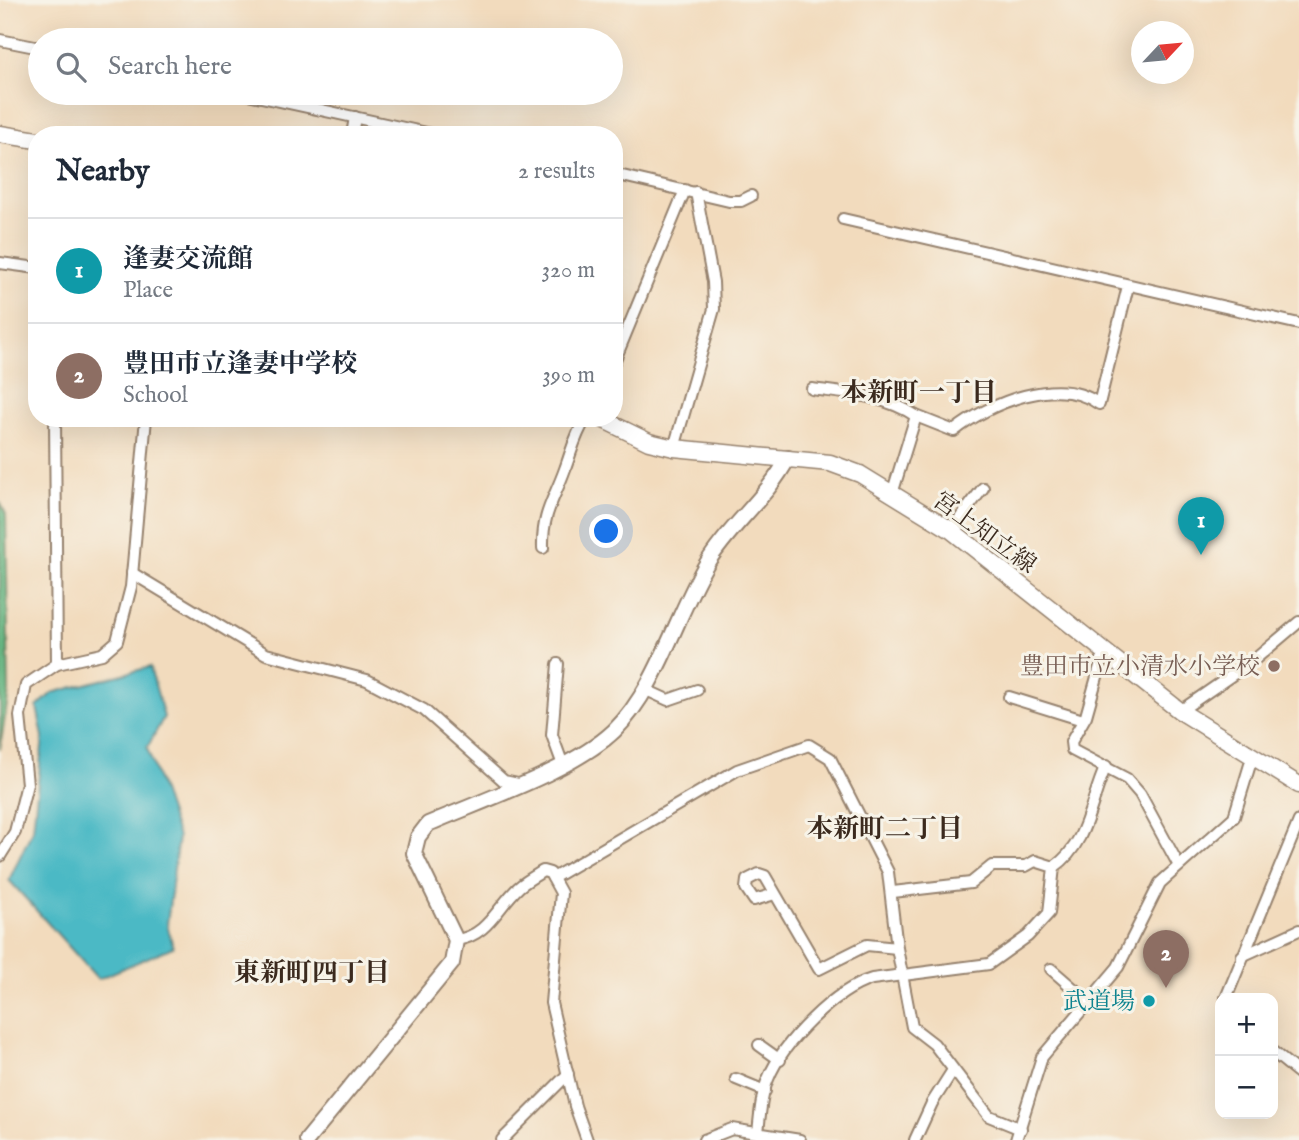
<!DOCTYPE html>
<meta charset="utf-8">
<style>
:root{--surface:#fff;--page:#f2f2f3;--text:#1f2937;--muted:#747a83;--line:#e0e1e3;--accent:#c8321e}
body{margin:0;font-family:"IM FELL English","Noto Serif JP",serif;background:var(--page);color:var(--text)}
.controls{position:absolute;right:21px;bottom:21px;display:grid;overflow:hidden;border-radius:14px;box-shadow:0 7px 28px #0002}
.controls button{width:63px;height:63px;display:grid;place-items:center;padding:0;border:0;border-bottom:2px solid var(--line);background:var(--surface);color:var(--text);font:35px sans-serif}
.compass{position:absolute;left:1131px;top:21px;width:63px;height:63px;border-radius:50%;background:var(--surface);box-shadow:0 7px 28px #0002;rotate:64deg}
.you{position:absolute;left:607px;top:532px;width:24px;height:24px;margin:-18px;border:5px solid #fff;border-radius:50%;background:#1a73e8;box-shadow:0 0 0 10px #1a73e833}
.badge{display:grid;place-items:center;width:46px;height:46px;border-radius:50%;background:var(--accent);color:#fff;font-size:23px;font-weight:700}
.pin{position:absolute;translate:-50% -58px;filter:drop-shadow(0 2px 4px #0008)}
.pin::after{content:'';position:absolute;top:37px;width:24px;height:21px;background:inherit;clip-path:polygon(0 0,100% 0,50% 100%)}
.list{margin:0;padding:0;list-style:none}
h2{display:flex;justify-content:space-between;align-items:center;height:91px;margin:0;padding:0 28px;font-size:30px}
h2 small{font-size:23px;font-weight:400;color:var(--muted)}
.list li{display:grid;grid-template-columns:46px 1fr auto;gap:21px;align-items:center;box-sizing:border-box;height:105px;padding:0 28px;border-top:2px solid var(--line)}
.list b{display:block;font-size:26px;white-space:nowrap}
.list p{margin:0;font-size:23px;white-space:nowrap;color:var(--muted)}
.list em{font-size:23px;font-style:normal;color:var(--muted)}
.icon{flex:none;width:38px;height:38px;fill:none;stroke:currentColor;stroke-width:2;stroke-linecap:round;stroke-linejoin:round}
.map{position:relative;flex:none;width:1299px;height:1140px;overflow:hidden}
.search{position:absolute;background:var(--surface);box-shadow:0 7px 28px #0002;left:28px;top:28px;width:595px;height:77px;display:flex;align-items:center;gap:18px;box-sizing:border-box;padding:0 24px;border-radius:38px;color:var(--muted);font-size:26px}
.panel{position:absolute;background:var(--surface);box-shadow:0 7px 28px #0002;left:28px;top:126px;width:595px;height:301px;border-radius:28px}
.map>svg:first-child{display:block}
.forest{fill:#65b480;stroke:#506f4f;stroke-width:2}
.water{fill:#4bb9c5;stroke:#437272;stroke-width:2}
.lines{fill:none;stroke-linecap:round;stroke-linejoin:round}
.minor-casing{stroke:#96826e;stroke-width:14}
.tertiary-casing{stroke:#96826e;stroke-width:18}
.secondary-casing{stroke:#96826e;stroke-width:19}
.minor{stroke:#fff;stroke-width:10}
.tertiary{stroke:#fff;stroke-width:14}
.secondary{stroke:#fff;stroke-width:16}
.education-dot{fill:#8d6e63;stroke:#f7f3e8;stroke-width:2.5}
.culture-dot{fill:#0f9aa8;stroke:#f7f3e8;stroke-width:2.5}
.labels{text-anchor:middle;stroke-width:6;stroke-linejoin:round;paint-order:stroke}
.street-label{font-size:24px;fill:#3b2a1e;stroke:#f7f3e8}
.education-label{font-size:24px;fill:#785e54;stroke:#f7f3e8;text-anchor:end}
.culture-label{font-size:24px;fill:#0d838f;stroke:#f7f3e8;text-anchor:end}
.neighbourhood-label{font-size:26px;font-weight:bold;fill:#3b2a1e;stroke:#f7f3e8}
</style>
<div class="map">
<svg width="1299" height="1140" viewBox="0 0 1299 1140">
<rect width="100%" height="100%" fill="#f7f3e8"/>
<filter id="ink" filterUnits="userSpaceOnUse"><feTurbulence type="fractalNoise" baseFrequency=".0143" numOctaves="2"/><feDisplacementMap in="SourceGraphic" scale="14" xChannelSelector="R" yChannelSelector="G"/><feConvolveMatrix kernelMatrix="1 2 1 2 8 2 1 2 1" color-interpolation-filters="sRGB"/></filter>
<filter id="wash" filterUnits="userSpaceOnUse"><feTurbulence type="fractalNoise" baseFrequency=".00686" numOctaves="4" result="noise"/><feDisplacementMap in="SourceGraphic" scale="28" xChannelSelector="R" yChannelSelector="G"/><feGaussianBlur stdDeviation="1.57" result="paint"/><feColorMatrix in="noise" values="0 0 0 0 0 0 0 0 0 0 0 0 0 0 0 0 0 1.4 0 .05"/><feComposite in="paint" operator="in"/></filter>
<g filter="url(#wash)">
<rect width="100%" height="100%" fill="#f2dbbd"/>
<!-- forest -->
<polygon class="forest" points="0,502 6,514 9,691 0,749"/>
<!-- water -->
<polygon class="water" points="150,667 164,717 147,748 178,837 167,924 173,947 98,979 9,880 33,829 43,737 37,707 52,693"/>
</g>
<g filter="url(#ink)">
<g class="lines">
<defs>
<g id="minor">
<polyline points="0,40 40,48"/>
<polyline points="243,93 436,135"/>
<polyline points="352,135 355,117"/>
<polyline points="614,174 729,201 741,201 751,196"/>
<polyline points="843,219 1299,324"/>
<polyline points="0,263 37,268"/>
<polyline points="614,362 685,190"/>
<path d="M812 389C849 394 885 395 916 416L892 494"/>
<path d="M916 416 954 431C989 403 1059 374 1099 404L1128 286"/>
<polyline points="55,418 57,664"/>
<polyline points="674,448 714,309 713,282 696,192"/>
<polyline points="951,530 983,488"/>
<path d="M543 548C542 513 554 500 565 469 572 450 575 435 586 418"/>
<polyline points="132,573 266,654 367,680 424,710 504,781 518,784"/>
<polyline points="1104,652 1086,716 1071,742 1072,750 1127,779 1140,794 1178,864"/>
<polyline points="558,664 552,735 563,765"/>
<polyline points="644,689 668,700 697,690"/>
<polyline points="1009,697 1083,720"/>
<polyline points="1180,711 1254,660 1299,622"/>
<polyline points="0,856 15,832 27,784 20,716 26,685 57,664 102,654 117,641 131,587 146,418"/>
<path d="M1054 867C1088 844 1090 800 1106 766"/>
<polyline points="553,878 737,770 809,745 830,758 888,872 897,948 912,1027 934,1044 989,1116 1021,1129"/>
<polyline points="775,894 754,900 746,888 747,880 759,874 765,876 819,969 867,945 897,948"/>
<path d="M456 940C488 936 497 907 519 887 526 881 535 876 543 871L550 873 561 893 551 1003 575 1106 587 1140"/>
<polyline points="1242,956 1299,930"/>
<polyline points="1051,969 1089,1002"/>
<polyline points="1226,998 1299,821"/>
<polyline points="759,1045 780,1060"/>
<polyline points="1273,1052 1299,1073"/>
<polyline points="736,1079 765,1091"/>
<path d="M758 1133C760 1115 761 1096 768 1079 783 1042 835 990 872 979L989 964 1028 936 1049 913 1054 867 1035 861 1026 866H992L971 883 893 892"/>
<polyline points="502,1140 568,1074"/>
<polyline points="704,1140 732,1129 800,1140"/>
<polyline points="915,1140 932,1103 953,1070"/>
<polyline points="1016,1140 1042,1057 1118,967 1160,883 1234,817 1252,758"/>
</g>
<path id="tertiary" d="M307 1140 452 963 456 940 414 853 418 837 428 824C481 801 573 770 614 731 657 689 676 615 707 563 730 525 767 498 788 458"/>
<g id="secondary">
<polyline points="0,134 37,140"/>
<polyline points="600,418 649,442 674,448 830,463 860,474 951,530 1180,711 1299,785"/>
</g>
</defs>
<!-- minor casing -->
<use href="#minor" class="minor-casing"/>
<!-- tertiary casing -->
<use href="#tertiary" class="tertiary-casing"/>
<!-- secondary casing -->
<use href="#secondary" class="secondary-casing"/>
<!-- minor -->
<use href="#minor" class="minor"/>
<!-- tertiary -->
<use href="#tertiary" class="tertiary"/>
<!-- secondary -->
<use href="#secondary" class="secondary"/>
</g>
</g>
<!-- markers -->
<circle class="education-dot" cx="1274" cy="666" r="7"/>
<circle class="culture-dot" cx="1149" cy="1001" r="7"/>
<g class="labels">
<!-- street labels -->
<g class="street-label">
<text transform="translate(985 532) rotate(36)" y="8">宮上知立線</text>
</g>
<!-- education labels -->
<g class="education-label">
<text x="1260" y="674">豊田市立小清水小学校</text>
</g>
<!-- culture labels -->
<g class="culture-label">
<text x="1135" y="1009">武道場</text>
</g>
<!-- neighbourhood labels -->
<g class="neighbourhood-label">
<text x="919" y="401">本新町一丁目</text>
<text x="885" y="837">本新町二丁目</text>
<text x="312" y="981">東新町四丁目</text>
</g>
</g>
</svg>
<div class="controls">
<button>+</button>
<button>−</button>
</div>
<svg class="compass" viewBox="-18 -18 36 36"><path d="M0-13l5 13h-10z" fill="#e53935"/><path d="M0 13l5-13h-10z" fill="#747a83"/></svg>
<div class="you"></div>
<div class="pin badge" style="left:1201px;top:555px;background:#0f9aa8">1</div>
<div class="pin badge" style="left:1166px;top:988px;background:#8d6e63">2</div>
<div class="search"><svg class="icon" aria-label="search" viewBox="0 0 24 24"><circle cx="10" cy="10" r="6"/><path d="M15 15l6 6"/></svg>Search here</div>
<section class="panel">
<h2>Nearby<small>2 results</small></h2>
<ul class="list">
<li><span class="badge" style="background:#0f9aa8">1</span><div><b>逢妻交流館</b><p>Place</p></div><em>320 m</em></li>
<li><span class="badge" style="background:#8d6e63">2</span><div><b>豊田市立逢妻中学校</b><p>School</p></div><em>390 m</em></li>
</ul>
</section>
</div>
